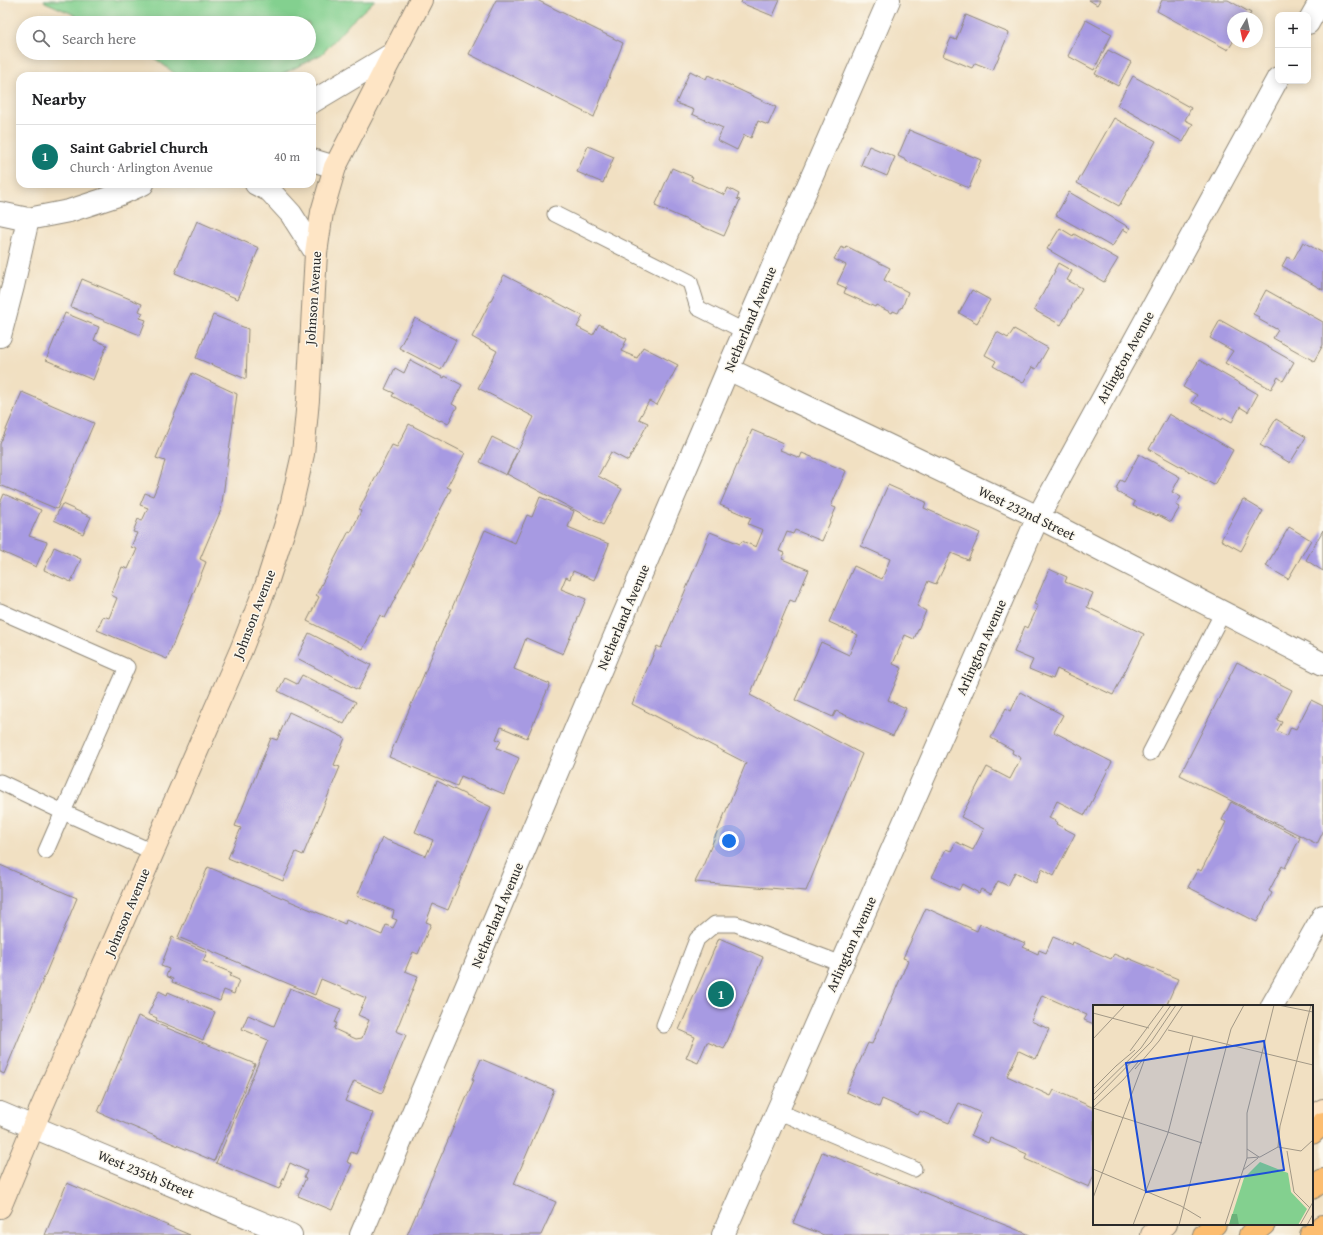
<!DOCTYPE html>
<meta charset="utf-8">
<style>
:root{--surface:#fff;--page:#f6f6f6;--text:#202124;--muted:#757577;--line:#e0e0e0;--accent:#0f766e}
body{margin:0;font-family:"Gentium Book Plus",serif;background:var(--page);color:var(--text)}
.controls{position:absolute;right:12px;top:12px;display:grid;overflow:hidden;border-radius:8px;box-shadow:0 2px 10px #0003}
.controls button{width:36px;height:36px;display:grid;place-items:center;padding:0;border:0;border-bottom:1px solid var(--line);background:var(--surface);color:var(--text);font:20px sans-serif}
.compass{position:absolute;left:1227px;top:12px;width:36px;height:36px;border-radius:50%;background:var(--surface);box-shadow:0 2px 10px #0003;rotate:189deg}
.you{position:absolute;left:729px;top:841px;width:14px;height:14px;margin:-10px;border:3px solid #fff;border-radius:50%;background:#1a73e8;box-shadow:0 0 0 6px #1a73e833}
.badge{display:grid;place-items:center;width:26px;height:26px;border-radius:50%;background:var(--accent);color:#fff;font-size:13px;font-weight:700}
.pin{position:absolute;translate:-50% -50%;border:2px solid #fff;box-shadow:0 1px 4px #0006}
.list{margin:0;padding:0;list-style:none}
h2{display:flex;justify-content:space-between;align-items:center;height:52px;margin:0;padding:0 16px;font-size:17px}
h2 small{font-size:13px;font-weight:400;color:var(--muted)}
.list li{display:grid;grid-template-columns:26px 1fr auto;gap:12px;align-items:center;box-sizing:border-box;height:64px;padding:0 16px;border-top:1px solid var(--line)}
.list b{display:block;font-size:15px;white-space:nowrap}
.list p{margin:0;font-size:13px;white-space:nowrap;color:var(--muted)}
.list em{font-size:13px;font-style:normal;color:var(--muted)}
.icon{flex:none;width:22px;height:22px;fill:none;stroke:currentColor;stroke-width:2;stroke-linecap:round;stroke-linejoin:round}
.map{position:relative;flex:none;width:1323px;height:1235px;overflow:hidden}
.search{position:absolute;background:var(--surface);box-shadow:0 2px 10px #0003;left:16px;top:16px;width:300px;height:44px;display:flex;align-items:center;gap:10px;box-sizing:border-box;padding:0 14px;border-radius:22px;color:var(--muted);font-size:15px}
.panel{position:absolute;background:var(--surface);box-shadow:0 2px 10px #0003;left:16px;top:72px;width:300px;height:116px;border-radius:12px}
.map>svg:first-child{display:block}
.green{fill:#83d08f;stroke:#577e5d}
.building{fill:#a79ae2}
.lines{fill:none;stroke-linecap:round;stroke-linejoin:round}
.lane-casing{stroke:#8e8676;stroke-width:17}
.street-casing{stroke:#8e8676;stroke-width:24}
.secondary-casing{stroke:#8e8676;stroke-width:24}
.highway-casing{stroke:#8e8676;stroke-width:24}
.lane{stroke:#fff;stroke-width:15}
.street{stroke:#fff;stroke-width:22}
.secondary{stroke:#fee5c5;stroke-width:22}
.highway{stroke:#fcbd6f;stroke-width:22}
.labels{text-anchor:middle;stroke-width:3;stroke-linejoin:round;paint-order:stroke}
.street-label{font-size:14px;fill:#2b2b2b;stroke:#fbf7ec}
.inset-road{fill:none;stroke:#a29886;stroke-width:1}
.view{fill:#1d4ed8;fill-opacity:0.15;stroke:#1d4ed8;stroke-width:2}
.inset-edge{fill:none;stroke:#2b2b2b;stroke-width:2}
</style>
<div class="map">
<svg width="1323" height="1235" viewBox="0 0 1323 1235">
<rect width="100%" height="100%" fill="#fbf7ec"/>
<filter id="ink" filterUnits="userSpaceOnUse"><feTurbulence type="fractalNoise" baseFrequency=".025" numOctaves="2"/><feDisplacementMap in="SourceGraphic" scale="8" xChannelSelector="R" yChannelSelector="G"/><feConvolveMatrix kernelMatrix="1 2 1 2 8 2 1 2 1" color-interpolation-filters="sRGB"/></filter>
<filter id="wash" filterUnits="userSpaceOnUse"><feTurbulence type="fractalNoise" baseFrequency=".012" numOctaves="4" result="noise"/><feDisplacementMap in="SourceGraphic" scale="16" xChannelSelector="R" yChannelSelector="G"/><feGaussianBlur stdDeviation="0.9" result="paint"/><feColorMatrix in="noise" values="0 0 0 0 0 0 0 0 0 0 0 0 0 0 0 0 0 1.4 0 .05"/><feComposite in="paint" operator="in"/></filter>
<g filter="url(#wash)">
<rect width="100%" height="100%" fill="#f1e0c2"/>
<!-- green -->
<polygon class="green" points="44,0 375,0 350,23 322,54 279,76 178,76 148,53 309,53 309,23 93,23 45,2"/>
<g id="blocks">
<!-- building -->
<g class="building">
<polygon points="496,0 537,0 623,43 594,117 469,54"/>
<polygon points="742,0 780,0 773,16 741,3"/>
<polygon points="1089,0 1100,0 1097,5"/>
<polygon points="1162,0 1228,0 1251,13 1248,18 1233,18 1233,42 1228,50 1157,11"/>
<polygon points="966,15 1009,33 993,70 975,63 972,68 943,56 951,38 956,40"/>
<polygon points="1086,20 1112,34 1094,70 1068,56"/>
<polygon points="1108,50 1131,62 1118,86 1095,74"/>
<polygon points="690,71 706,79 708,75 776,107 768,125 758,121 751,138 744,135 737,150 717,140 723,128 692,114 694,110 676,103"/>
<polygon points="1133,76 1191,108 1185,120 1193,124 1183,142 1117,105"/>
<polygon points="1114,118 1156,141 1119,206 1077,183"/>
<polygon points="909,130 981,160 969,188 906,161 906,160 898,156"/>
<polygon points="588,146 614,157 603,183 577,172"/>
<polygon points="869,146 895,157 887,176 861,165"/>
<polygon points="672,168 693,177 691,180 725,195 728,188 739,194 737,199 740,200 724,236 655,206"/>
<polygon points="1069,192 1130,228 1128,232 1123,229 1112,247 1056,215"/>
<polygon points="197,221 259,248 238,299 175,273"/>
<polygon points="1060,228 1073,236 1074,234 1118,259 1104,282 1047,249"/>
<polygon points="1303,242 1323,253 1323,290 1288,270 1288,269 1282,266 1287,257 1293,260"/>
<polygon points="846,246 890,268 884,280 908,292 902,308 901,307 898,313 893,311 892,313 876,305 875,307 844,293 846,288 837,284 846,265 834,259 841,247 845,249"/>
<polygon points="1058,263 1072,271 1067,280 1082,288 1061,325 1034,310 1055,271 1054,271"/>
<polygon points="504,275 583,316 577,327 593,335 599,324 627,339 621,351 637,358 643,347 678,365 657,405 649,401 639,419 648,423 628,461 611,452 598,476 622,489 603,525 507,474 534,417 478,388 497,351 472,337"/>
<polygon points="82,279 142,304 139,311 143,313 140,318 146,320 140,335 71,307"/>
<polygon points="972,290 990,300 977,323 959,313"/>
<polygon points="1266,290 1323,322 1323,345 1314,361 1273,338 1278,330 1258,319 1259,317 1253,314"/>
<polygon points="65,313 99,327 94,340 107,345 93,380 46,360"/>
<polygon points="213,315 248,329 246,379 196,358"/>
<polygon points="415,318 456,340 441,370 399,348"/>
<polygon points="1220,320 1294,362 1283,381 1278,377 1271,389 1225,363 1233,351 1210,338"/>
<polygon points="1014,329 1048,348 1036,369 1032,367 1023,383 993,366 996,361 985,355 997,332 1008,338"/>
<polygon points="410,360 444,378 445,376 462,385 452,404 457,407 448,424 441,420 440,421 392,396 394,393 385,389 395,368 404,373"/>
<polygon points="1199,360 1258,394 1248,412 1240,407 1232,422 1223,417 1222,420 1192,403 1197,395 1183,387"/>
<polygon points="192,373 237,394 221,510 200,559 206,562 167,659 97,630 103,616 109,618 117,598 111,595 122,567 128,569 137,549 131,547 137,533 133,532 138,519 142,521 148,508 140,505 145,493 153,496 158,484 165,461 156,458"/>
<polygon points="22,392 94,423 57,509 0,485 0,444"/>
<polygon points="1169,414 1233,450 1214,485 1149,449"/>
<polygon points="1276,419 1306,437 1290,463 1260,445"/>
<polygon points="409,424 465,453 447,487 451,489 385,618 380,615 363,649 307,621 319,597 316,595 349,531 351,532 361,511 359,510 392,445 397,447"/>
<polygon points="752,430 783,443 780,450 800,458 802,453 846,471 831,506 836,508 822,541 795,530 793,534 787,532 779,551 785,553 782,559 809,570 795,602 790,600 750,695 862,754 806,891 695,882 702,868 746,763 632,704 657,646 661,648 710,532 740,544 742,541 756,547 763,530 748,524 751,518 720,505"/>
<polygon points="492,437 518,450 506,475 480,462"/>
<polygon points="1139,454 1180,477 1172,492 1181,497 1176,505 1180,507 1171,522 1158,515 1157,516 1133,506 1135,502 1117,492 1118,490 1116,489 1120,480 1124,482"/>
<polygon points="888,485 926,502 924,508 980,533 968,560 951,553 936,584 928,581 917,606 926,611 914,639 905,635 893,664 902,668 888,700 906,708 893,736 836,711 833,717 795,700 821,642 849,655 858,635 829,622 854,566 882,579 890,559 861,546"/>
<polygon points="4,494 41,510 29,536 47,542 36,567 0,551 0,503"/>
<polygon points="540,497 574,511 568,527 609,544 594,580 573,571 570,579 566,577 561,589 586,599 563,654 526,638 514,669 550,684 527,738 501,727 496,739 501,741 497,748 519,758 504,794 461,776 457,786 389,757 485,530 515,543 527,515 532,517"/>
<polygon points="1243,499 1263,511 1241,551 1221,540"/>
<polygon points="62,504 91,517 83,534 54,520"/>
<polygon points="1289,527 1311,540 1288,579 1266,566"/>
<polygon points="1323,530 1323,571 1306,560"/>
<polygon points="54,547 81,559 71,582 44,570"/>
<polygon points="1049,569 1067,577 1065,582 1093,593 1087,607 1144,634 1113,695 1057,669 1053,679 1029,669 1033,660 1014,652 1025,626 1028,628 1038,606 1034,604"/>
<polygon points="309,633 371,665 358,690 297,658"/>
<polygon points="1237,662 1292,690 1277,720 1282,722 1277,731 1287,736 1291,727 1296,729 1311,700 1323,706 1323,832 1317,844 1180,775"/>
<polygon points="302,675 356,702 344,724 278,691 285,678 297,684"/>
<polygon points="1020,692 1063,715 1054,732 1112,762 1085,815 1057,801 1049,818 1057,822 1056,824 1075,834 1054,876 1042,869 1036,883 1015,872 1008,886 998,881 991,894 981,889 979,893 962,884 959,890 932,877 946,849 951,851 956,842 973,850 984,829 961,817 987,767 1010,779 1021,758 1012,753 1013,750 991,738 1006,708 1011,711"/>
<polygon points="289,712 345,738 334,765 340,767 303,855 296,852 283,881 228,858 241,828 235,826 271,738 277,740"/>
<polygon points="437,781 491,807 448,910 433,904 426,922 431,924 418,954 413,952 405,971 418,976 396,1031 406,1035 382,1093 354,1081 345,1101 373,1113 356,1154 351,1152 347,1162 352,1164 332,1210 298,1196 306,1178 304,1177 307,1171 290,1163 279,1189 216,1163 268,1040 242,1029 248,1015 274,1026 290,988 341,1009 335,1023 337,1023 334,1029 356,1039 362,1038 369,1020 358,1015 366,998 321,979 315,995 178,937 208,867 345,924 346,920 382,935 386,925 393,928 397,920 392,918 394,911 357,896 382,838 426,856 433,840 415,832"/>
<polygon points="1231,802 1300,838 1285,868 1282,866 1269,891 1272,893 1257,922 1188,887 1198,869 1201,871 1226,822 1222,820"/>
<polygon points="0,865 77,898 4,1074 0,1072"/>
<polygon points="926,908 977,931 980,924 1025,943 1023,947 1038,954 1039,950 1046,953 1053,937 1072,945 1073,942 1111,959 1114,954 1128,960 1128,958 1178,979 1166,1006 1094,1006 1094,1024 1084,1020 1087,1015 1042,995 1031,1021 1049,1029 1036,1059 1019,1051 1007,1076 1051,1096 1054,1090 1094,1108 1094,1175 1089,1187 1025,1159 1027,1154 990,1138 988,1143 971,1135 981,1113 959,1103 949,1123 920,1111 918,1115 882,1099 879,1107 846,1092 868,1043 872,1044 902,975 908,960 903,958"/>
<polygon points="172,937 207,952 203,961 232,973 230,976 239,980 234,994 224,990 220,1001 172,982 173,979 166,976 169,969 161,966"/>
<polygon points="719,938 763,957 724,1049 707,1042 698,1063 686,1058 695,1037 679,1030"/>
<polygon points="159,991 167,995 168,992 215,1012 203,1040 156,1020 157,1018 148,1014"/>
<polygon points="138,1016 255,1064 214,1161 98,1112"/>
<polygon points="481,1059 554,1090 514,1184 556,1202 541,1235 407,1235 474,1080 472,1079"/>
<polygon points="822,1152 1030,1235 824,1235 793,1223"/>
<polygon points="67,1183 190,1235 45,1235"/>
</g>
</g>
</g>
<g filter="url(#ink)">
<use href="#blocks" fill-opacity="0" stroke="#8e8676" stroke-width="1"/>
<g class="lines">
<defs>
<g id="lane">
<polyline points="555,214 690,282 698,308 744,331"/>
<polyline points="0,611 127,667 63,812 153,852"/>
<polyline points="1150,753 1223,612"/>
<polyline points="0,782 63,812 46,851"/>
<polyline points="664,1025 697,939 715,924 736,924 842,964"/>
<polyline points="777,1111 914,1169"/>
</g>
<g id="street">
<polyline points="1308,23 1321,0"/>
<polyline points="312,102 394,53"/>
<polyline points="312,160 335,167"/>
<polyline points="256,184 270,191 291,214 316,253"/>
<polyline points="0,213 28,219 69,211 118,195 143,184"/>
<polyline points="0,336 13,286 28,219"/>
<polyline points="728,369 1038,517 1323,664"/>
<polyline points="1272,1006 1323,916"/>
<polyline points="0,1113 291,1235"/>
<polyline points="361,1235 728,369 889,0"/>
<polyline points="723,1235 1038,517 1278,78"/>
</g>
<g id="secondary">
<polyline points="1312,1117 1323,1110"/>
<polyline points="0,1207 33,1127 241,650 266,586 290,511 303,454 308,400 316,253 322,212 335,167 421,0"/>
<polyline points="1152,1235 1166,1224"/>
</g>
<g id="highway">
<polyline points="1312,1133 1323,1123"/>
<polyline points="1312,1188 1323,1180"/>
<polyline points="1204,1235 1215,1224"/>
<polyline points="1250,1235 1264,1224"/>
<polyline points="1311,1235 1323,1226"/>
</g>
</defs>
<!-- lane casing -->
<use href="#lane" class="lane-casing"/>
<!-- street casing -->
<use href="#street" class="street-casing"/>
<!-- secondary casing -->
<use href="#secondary" class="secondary-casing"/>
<!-- highway casing -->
<use href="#highway" class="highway-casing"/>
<!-- lane -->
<use href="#lane" class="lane"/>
<!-- street -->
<use href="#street" class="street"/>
<!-- secondary -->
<use href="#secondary" class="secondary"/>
<!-- highway -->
<use href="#highway" class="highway"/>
</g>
</g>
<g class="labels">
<!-- street labels -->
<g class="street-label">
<text transform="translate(313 298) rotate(-86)" y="5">Johnson Avenue</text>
<text transform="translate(750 319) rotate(-67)" y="5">Netherland Avenue</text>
<text transform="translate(1125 357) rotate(-61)" y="5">Arlington Avenue</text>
<text transform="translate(1027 513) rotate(26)" y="5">West 232nd Street</text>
<text transform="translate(254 614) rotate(-69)" y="5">Johnson Avenue</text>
<text transform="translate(623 617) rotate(-67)" y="5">Netherland Avenue</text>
<text transform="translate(981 647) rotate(-66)" y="5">Arlington Avenue</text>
<text transform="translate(127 912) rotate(-67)" y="5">Johnson Avenue</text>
<text transform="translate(497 915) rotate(-67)" y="5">Netherland Avenue</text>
<text transform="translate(851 944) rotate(-66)" y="5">Arlington Avenue</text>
<text transform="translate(146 1174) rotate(23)" y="5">West 235th Street</text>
</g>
</g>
<!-- overview -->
<g transform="translate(1093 1005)">
<rect width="220" height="220" fill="#f1e0c2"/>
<path d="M167 157 195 168 198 187 214 204 205 220H136L151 173Z" fill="#83d08f"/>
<path d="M139 209H144L146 220H136Z" fill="#6ab27a"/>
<path class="inset-road" d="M185 0 220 7M0 8 56 23M75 25 220 60M0 34 32 0M37 46 71 0M23 61 42 45M42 64 66 36 90 0M31 74 0 103 109 138M30 75 45 57M0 84 24 60M0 90 48 43 78 0M0 96 58 37 83 0M185 142 187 121 218 0M154 144 166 152M194 146 201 187 217 203M154 153 167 152 185 142 208 146 220 135M0 164 88 201 108 213M150 165 165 153M0 193 51 56M40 220 75 128 100 31M86 220 138 24 151 0M132 220 154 153V108L181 0M207 220 220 197M214 220 220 209"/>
<path class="view" d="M171 36 191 165 53 187 33 58Z"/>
<rect width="220" height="220" class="inset-edge"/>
</g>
</svg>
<div class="controls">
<button>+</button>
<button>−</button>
</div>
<svg class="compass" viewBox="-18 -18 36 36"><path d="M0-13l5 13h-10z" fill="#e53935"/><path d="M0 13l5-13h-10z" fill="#757577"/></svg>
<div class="you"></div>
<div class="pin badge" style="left:721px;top:994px">1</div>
<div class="search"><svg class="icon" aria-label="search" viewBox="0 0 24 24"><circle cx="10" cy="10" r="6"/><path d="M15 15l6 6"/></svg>Search here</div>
<section class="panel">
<h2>Nearby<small></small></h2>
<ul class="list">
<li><span class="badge">1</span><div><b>Saint Gabriel Church</b><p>Church · Arlington Avenue</p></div><em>40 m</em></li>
</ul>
</section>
</div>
